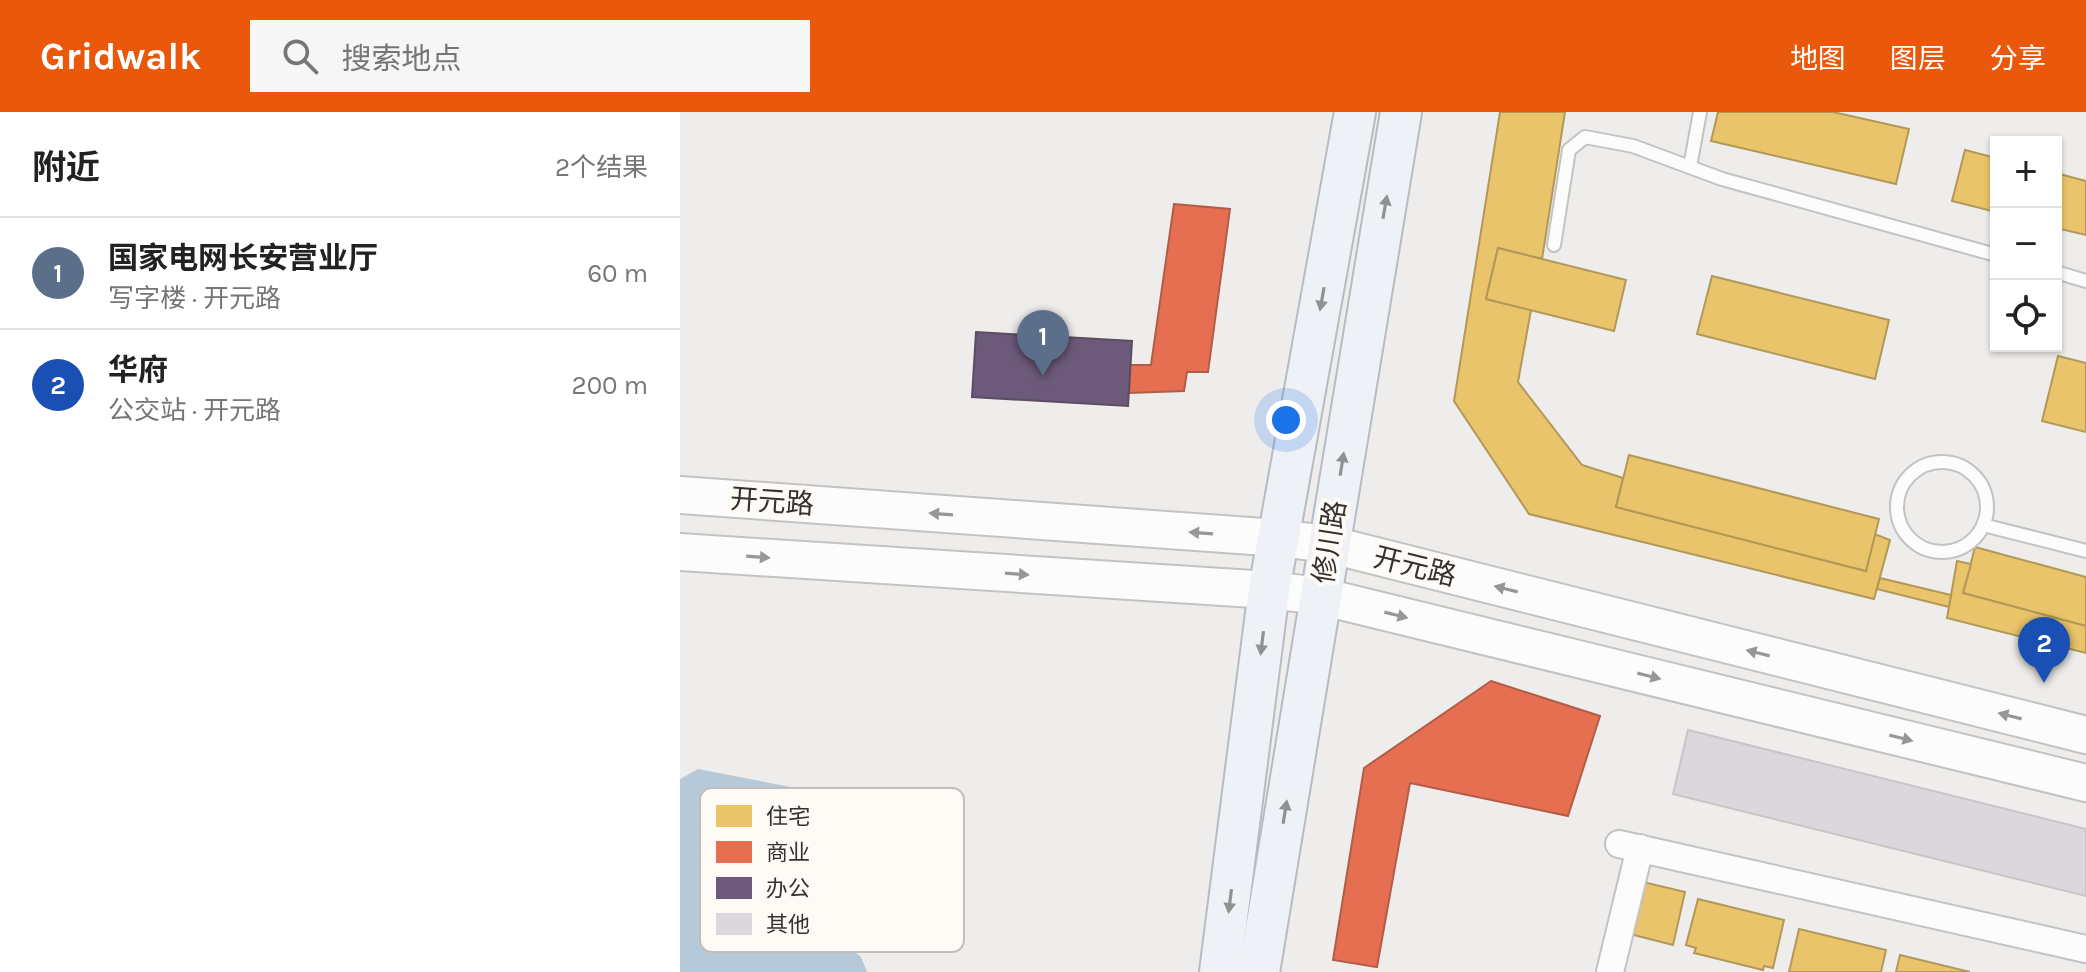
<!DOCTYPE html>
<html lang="zh">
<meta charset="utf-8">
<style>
:root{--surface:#fff;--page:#f6f6f6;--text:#222;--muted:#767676;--line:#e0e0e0;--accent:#ea580c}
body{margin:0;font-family:Karla,"Noto Sans SC",sans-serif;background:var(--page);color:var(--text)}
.controls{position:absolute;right:24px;top:24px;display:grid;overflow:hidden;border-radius:0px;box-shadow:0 2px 6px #0004}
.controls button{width:72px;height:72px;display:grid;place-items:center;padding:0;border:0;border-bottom:2px solid var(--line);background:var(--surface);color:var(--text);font:40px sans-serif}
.you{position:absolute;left:606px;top:308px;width:28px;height:28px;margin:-20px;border:6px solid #fff;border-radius:50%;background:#1a73e8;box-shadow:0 0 0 12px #1a73e833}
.badge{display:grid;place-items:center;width:52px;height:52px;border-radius:50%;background:var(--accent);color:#fff;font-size:26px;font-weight:700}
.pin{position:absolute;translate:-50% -66px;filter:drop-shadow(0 2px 4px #0008)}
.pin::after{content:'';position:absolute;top:42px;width:28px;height:24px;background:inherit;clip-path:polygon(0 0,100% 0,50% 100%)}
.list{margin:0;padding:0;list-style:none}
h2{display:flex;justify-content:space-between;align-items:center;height:104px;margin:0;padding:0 32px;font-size:34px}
h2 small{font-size:26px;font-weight:400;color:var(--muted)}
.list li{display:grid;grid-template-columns:52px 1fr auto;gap:24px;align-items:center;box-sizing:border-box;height:112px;padding:0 32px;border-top:2px solid var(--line)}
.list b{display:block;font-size:30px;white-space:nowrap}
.list p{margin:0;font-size:26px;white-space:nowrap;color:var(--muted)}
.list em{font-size:26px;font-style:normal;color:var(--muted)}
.icon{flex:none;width:44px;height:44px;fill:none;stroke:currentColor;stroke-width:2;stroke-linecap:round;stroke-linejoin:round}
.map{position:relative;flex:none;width:1406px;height:860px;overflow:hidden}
header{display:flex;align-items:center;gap:48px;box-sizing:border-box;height:112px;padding:0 40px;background:var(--accent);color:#fff}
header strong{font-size:38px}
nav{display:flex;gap:44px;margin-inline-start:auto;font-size:28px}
.search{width:560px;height:72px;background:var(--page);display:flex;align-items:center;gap:20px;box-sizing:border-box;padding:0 28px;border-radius:0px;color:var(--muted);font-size:30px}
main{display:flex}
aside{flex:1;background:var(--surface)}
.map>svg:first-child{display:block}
.water{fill:#b6c9d8}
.homes{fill:#e9c46a;stroke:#b29859;stroke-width:2}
.shops{fill:#e76f51;stroke:#b15d47;stroke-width:2}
.offices{fill:#6d597a;stroke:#5c4d64;stroke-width:2}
.building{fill:#dbd7dc;stroke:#c7c5c5;stroke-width:2}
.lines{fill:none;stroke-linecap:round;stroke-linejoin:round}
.service-casing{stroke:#c4c3c1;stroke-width:16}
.minor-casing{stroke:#c4c3c1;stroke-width:30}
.secondary-casing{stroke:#c4c3c1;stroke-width:40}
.primary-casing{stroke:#b7bcc2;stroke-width:44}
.service{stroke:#fdfcfc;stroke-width:12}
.minor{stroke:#fdfcfc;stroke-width:26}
.secondary{stroke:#fdfcfc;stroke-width:36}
.primary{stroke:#eef1f5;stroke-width:40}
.oneway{fill:#909292}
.oneway2{fill:#989796}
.labels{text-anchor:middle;stroke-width:8;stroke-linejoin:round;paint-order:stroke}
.street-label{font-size:28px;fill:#333230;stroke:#fefaf6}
.key{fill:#fefaf6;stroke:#c1bebb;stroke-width:2}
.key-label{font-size:22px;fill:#333230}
</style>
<header>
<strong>Gridwalk</strong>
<div class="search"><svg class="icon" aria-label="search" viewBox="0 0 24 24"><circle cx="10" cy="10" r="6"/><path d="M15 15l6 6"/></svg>搜索地点</div>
<nav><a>地图</a><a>图层</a><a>分享</a></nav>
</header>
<main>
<aside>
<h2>附近<small>2个结果</small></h2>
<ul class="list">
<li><span class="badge" style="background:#5c6f8a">1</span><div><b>国家电网长安营业厅</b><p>写字楼 · 开元路</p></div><em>60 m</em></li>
<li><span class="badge" style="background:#1a4fb4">2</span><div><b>华府</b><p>公交站 · 开元路</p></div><em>200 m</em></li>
</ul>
</aside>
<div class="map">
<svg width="1406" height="860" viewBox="0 0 1406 860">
<rect width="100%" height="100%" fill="#efedeb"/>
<!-- water -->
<polygon class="water" points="18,657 152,683 141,811 181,845 187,860 0,860 0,667"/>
<!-- homes -->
<g class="homes">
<polygon points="820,0 885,0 862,147 818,136 806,187 851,198 838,270 902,353 943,366 936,395 1186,459 1195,422 1210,428 1194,487 849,402 774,289"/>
<polygon points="1038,0 1153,0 1229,17 1216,72 1031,29"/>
<polygon points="1285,38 1316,46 1316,100 1272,89"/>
<polygon points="1376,61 1406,69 1406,123 1376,116"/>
<polygon points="818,136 946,168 934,219 806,187"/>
<polygon points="1032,164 1209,208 1195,267 1017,222"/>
<polygon points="1378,244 1406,251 1406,320 1362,309"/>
<polygon points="949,343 1199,407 1186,459 936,395"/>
<polygon points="1295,435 1406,465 1406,514 1283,481"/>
<polygon points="1277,449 1291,452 1283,481 1406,514 1406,541 1267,506"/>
<polygon points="1200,466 1271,483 1269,495 1197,477"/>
<polygon points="963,770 1005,780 993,833 950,822"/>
<polygon points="1018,787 1104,808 1093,856 1084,854 1083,858 1014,841 1016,836 1006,833"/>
<polygon points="1119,817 1206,838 1201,860 1109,860"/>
<polygon points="1220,843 1290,860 1216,860"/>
</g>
<!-- shops -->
<g class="shops">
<polygon points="494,92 550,97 528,260 507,260 504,279 449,281 450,253 471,253"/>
<polygon points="811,569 920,604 888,704 730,671 697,855 653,848 684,656"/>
</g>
<!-- offices -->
<polygon class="offices" points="296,220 452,229 448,294 292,285"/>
<!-- building -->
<polygon class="building" points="1008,618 1406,717 1406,784 993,682"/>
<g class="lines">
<defs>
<g id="service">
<polyline points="1010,55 1020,0"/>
<polyline points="874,133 889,38 905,25 953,34 1042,67 1316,143"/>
<polyline points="1376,160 1406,169"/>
<circle cx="1262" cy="395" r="45"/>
<polyline points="1303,413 1406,439"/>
</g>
<g id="minor">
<polyline points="939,732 1406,837"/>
<polyline points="930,860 960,736"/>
</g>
<g id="secondary">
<polyline points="0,383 598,426 648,432 1406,623"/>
<polyline points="0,440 589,478 640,484 1406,671"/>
</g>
<g id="primary">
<polyline points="540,860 589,478 675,0"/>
<polyline points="579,860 721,0"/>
</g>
</defs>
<!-- service casing -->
<use href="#service" class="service-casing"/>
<!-- minor casing -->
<use href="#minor" class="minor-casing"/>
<!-- secondary casing -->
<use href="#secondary" class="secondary-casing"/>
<!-- primary casing -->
<use href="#primary" class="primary-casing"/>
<!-- service -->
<use href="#service" class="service"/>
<!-- minor -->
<use href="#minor" class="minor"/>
<!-- secondary -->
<use href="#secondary" class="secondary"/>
<!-- primary -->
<use href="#primary" class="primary"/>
</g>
<!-- one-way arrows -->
<defs><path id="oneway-solid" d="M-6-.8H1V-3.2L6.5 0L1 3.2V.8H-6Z" transform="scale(2)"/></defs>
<g class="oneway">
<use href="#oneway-solid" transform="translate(705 95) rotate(-80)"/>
<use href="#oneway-solid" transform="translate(642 187) rotate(100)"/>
<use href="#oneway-solid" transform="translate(662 352) rotate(-81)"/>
<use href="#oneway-solid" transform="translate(582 531) rotate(97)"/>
<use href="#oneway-solid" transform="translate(605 700) rotate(-81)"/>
<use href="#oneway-solid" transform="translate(550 789) rotate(97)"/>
</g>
<g class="oneway2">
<use href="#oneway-solid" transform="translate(261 402) rotate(-176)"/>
<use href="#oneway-solid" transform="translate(521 421) rotate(-176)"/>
<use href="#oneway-solid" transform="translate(78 445) rotate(4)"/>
<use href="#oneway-solid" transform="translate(337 462) rotate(4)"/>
<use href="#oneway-solid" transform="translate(826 477) rotate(-166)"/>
<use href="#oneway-solid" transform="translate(716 503) rotate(14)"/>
<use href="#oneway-solid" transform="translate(1078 541) rotate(-166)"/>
<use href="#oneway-solid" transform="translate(969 564) rotate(14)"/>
<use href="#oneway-solid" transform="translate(1330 604) rotate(-166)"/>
<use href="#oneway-solid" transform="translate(1221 626) rotate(14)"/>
</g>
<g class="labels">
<!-- street labels -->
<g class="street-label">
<text transform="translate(92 389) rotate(4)" y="10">开元路</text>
<text transform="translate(649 430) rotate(-81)" y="10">修川路</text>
<text transform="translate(735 454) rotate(14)" y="10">开元路</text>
</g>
</g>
<!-- legend -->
<rect x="20" y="676" width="264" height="164" rx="12" class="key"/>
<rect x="36" y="693" width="36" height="22" fill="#e9c46a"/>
<rect x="36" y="729" width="36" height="22" fill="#e76f51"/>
<rect x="36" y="765" width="36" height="22" fill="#6d597a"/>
<rect x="36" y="801" width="36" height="22" fill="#dbd7dc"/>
<g class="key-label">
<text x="86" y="712">住宅</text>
<text x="86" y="748">商业</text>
<text x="86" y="784">办公</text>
<text x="86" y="820">其他</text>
</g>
</svg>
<div class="controls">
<button>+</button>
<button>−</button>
<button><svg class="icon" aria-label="locate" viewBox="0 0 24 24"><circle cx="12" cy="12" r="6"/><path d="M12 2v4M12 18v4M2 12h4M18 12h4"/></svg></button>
</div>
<div class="you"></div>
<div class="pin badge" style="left:363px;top:264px;background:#5c6f8a">1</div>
<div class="pin badge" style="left:1364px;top:571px;background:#1a4fb4">2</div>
</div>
</main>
